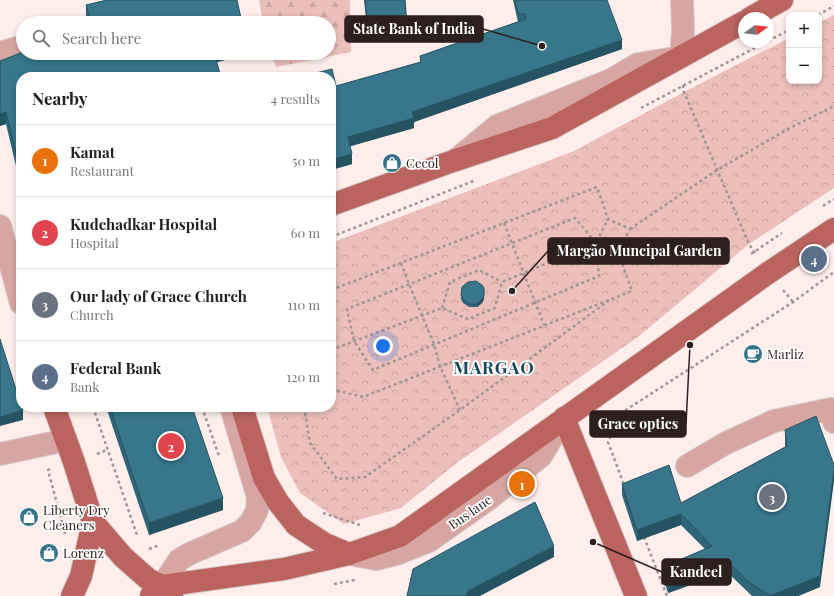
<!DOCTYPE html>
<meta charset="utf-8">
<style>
:root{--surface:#fff;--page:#f6f6f6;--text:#202124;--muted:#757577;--line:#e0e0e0;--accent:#357488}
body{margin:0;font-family:"Playfair Display",serif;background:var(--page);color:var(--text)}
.controls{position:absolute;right:12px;top:12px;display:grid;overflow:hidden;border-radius:8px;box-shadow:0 2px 6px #0003}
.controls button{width:36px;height:36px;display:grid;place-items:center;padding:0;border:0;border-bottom:1px solid var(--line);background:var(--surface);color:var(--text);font:20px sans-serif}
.compass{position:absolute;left:738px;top:12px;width:36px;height:36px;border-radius:50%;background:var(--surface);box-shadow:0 2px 6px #0003;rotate:75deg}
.you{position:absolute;left:383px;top:346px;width:14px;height:14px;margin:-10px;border:3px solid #fff;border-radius:50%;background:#1a73e8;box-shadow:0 0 0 6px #1a73e833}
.badge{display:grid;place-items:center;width:26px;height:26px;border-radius:50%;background:var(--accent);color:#fff;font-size:13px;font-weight:700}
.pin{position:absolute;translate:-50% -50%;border:2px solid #fff;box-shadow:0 1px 4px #0006}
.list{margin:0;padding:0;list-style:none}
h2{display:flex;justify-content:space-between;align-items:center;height:52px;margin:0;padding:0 16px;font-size:17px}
h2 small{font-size:13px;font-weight:400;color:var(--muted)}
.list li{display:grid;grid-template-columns:26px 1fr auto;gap:12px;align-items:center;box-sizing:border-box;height:72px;padding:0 16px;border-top:1px solid var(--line)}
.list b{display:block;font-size:15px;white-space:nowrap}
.list p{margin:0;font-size:13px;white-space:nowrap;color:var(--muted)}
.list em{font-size:13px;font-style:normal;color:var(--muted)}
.icon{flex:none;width:22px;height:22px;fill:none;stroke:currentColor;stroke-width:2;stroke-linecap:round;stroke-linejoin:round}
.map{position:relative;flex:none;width:834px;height:596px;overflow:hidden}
.search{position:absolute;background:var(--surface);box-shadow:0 2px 6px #0003;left:16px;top:16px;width:320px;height:44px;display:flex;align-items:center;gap:10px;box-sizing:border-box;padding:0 14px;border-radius:22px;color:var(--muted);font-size:15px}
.panel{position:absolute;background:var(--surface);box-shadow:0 2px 6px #0003;left:16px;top:72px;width:320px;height:340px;border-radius:16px}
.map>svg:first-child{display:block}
.forest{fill:url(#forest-firs)}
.park{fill:url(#park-crowns)}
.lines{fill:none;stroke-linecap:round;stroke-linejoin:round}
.minor-casing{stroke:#d7c9c7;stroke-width:24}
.major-casing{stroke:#d7c9c7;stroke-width:24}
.path{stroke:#a39593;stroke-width:2.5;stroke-dasharray:3 3;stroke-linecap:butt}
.minor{stroke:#d8a6a2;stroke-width:22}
.major{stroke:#bb645f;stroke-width:22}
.wall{fill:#2f6578}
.shaded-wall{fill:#265361}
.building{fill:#37768b;stroke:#265361}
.labels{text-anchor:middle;stroke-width:3.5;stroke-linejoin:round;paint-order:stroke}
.poi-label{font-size:13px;fill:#2c1f1e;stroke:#fff;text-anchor:start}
.street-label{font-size:13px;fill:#2c1f1e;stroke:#fff}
.district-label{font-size:17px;font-weight:bold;letter-spacing:1px;fill:#154a5a;stroke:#fff}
.leader{fill:none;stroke:#2c1f1e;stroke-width:1.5}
.callout-dot{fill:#2c1f1e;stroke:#fff;stroke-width:1.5}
.callout{fill:#2c1f1e;stroke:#2c1f1e;stroke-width:1.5}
.callout-label{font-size:14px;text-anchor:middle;font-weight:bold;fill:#fff}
</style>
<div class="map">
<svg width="834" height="596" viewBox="0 0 834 596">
<defs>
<pattern id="forest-firs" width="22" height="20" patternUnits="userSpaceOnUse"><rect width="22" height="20" fill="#ecbfbb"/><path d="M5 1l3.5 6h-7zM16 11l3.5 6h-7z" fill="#cba4a0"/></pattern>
<pattern id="park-crowns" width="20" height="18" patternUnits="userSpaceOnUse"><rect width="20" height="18" fill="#ecbfbb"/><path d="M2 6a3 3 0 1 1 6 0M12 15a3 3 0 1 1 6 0" fill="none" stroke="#cba4a0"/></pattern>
</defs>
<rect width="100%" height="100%" fill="#fdeeec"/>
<!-- forest -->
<polygon class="forest" points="259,0 350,0 351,52 276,67 270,53 329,53 329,23 263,23"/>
<!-- park -->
<polygon class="park" points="834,15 834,188 749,244 638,337 458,462 401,508 344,524 300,493 281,457 267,407 331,407 331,243 574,151 684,92 789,38 789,81 819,81 819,23"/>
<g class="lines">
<defs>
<g id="minor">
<polyline points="0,53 23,46"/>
<polyline points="457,159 497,126 611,80 638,64 681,57 683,31 682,0"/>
<polyline points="0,226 21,303"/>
<polyline points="0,454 66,440"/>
<polyline points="687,466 726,443 774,421 831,409 834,422"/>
<polyline points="349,554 376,559 396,554 429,541 490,498 541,456 564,418"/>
<polyline points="162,586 179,560 189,554 242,531 251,522 257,510 258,497 231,407"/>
</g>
<g id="major">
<polyline points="750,18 782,0"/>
<polyline points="331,205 453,161 552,128 744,22"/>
<polyline points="54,407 74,462 93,522 81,576 72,596"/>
<polyline points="242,407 264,478 278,502 296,525 325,544 349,554"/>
<polyline points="564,418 636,596"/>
<polyline points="93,522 123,557 148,579 162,586 172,594"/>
<polyline points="151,596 162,586 284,569 349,554 400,536 768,273 834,229"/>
</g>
</defs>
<!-- minor casing -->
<use href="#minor" class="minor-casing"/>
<!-- major casing -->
<use href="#major" class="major-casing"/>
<!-- path -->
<g class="path">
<polyline points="818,15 834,6"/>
<polyline points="768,41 789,30"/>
<polyline points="683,85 684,92 749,244 755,253"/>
<polyline points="641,108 766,42"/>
<polyline points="823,206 834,199"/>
<polyline points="504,223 544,325"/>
<polyline points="630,229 717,170 790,128 834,106"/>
<polyline points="331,237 476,180"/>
<polyline points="596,243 618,252 630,229 608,219 596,243 599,276 373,370 354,341 347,309 575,218 596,243"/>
<polyline points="751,254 782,233"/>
<polyline points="401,263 409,284 434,344 440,366 460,410"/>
<polyline points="331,290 597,187 608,219"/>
<polyline points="783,290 793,302"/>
<polyline points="442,308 450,282 479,270 502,282"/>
<polyline points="331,350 442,308 468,319 495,308 502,282 596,243"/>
<polyline points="331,389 363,397 632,291 618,252"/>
<polyline points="93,407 137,535"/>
<polyline points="202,407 219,456"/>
<polyline points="304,407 310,443 337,479 365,477 460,410 611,299"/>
<polyline points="620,414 608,442 624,485"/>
<polyline points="595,430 793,302 834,272"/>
<polyline points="97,454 107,450"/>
<polyline points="50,469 48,470 65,534"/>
<polyline points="323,513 360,525"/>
<polyline points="644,537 667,596"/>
<polyline points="149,549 160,545"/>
<polyline points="334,584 355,580"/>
</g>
<!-- minor -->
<use href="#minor" class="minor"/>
<!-- major -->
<use href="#major" class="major"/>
</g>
<!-- wall -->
<g class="wall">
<polygon points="364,0 405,0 407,25 407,34 368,38"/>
<polygon points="513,0 607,0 622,49 414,122 414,128 350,146 352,164 331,170 331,77 336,86 420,62 420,56 518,22"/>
<polygon points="86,5 242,23 88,23 86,17"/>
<polygon points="246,53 246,55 216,62 221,77 21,77 21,187 6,124 0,126 0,61"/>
<polygon points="461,295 484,299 482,303 477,307 469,307 463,303 461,299"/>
<polygon points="106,407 192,407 223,510 149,535"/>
<polygon points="785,430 820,587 798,596 752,596 750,594 727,572 668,593 663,578 663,567 705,549 681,525 637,541 622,495 622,484 681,503 785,447"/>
</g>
<!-- shaded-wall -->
<g class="shaded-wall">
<polygon points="622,40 622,49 414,122 414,128 348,147 348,137 412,112"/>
<polygon points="213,53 246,53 246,55 213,63"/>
<polygon points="120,74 120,77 109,77"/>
<polygon points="6,112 6,124 0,126 0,114"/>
<polygon points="352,154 352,164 331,170 331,160"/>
<polygon points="484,296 484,299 482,303 477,307 477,304"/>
<polygon points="23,410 23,420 0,426 0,417"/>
<polygon points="834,470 834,481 820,587 798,596 770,596"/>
<polygon points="223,498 223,510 149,535 149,523"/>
<polygon points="681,514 681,525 637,541 637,530"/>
<polygon points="554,546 554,557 480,596 466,596 468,591"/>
<polygon points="727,561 727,572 668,593 668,582"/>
</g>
<!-- building -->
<g class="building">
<polygon points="107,0 237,0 242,23 91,23 86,5"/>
<polygon points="365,0 405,0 407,25 368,28"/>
<polygon points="515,0 607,0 622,40 412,112 414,118 348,137 352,154 331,160 331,77 300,77 332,69 336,86 421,62 420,56 526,19 525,14 518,14"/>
<polygon points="23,52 23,53 214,53 221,77 121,77 120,74 109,77 21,77 21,174 6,112 0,114 0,61"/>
<polygon points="476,281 482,285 484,288 484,296 482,299 477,304 469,304 463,299 461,295 462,287 468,282"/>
<polygon points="0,339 21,405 21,407 22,407 23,410 0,417"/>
<polygon points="110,407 192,407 223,498 149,523"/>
<polygon points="816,416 834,465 834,470 820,576 770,596 750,583 727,561 668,582 663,567 712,546 681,514 637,530 622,484 669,465 681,503 787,446 785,430"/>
<polygon points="535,502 554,546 468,591 466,596 407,596 413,569"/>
</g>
<!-- icons -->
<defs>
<symbol id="shop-disc" viewBox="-11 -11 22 22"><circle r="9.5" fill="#357488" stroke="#fff"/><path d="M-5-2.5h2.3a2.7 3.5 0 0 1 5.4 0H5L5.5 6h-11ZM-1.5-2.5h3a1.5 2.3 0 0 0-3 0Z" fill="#fff"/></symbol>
<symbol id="cafe-disc" viewBox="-11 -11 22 22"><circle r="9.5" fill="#357488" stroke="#fff"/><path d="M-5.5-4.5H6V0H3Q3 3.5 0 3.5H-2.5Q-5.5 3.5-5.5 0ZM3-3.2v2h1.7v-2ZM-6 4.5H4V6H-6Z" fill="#fff"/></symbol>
</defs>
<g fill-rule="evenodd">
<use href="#shop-disc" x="381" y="152" width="22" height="22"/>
<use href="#cafe-disc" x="742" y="343" width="22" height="22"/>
<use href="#shop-disc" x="18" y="506" width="22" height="22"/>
<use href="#shop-disc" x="38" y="542" width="22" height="22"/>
</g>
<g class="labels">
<!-- poi labels -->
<g class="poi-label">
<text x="406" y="168">Cecol</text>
<text x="767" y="359">Marliz</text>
<text x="43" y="515">Liberty Dry<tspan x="43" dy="15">Cleaners</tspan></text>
<text x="63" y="558">Lorenz</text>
</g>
<!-- street labels -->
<g class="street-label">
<text transform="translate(470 512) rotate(-35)" y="5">Bus lane</text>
</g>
<!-- district labels -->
<g class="district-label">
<text x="494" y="374">MARGAO</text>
</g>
</g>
<!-- callouts -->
<path class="leader" d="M542 46L483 29M512 291L548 251M690 345L686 424M593 542L662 572"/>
<g class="callout-dot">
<circle cx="542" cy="46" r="4"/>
<circle cx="512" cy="291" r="4"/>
<circle cx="690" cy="345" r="4"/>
<circle cx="593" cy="542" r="4"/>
</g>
<g class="callout">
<rect x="345" y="16" width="138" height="26" rx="4"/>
<rect x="548" y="238" width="181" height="26" rx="4"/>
<rect x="590" y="411" width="96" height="26" rx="4"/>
<rect x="662" y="559" width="69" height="26" rx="4"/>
</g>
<g class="callout-label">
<text x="414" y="34">State Bank of India</text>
<text x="639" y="256">Margão Muncipal Garden</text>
<text x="638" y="429">Grace optics</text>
<text x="696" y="577">Kandeel</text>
</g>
</svg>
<div class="controls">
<button>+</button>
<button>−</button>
</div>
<svg class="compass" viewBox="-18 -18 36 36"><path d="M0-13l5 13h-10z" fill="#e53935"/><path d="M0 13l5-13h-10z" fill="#757577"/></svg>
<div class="you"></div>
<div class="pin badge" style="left:522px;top:484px;background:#e8710a">1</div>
<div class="pin badge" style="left:171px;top:446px;background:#e0444e">2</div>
<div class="pin badge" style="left:772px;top:497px;background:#6b7280">3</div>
<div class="pin badge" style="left:814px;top:259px;background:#5c6f8a">4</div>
<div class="search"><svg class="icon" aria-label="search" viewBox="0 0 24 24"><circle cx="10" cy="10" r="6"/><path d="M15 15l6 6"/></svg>Search here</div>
<section class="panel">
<h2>Nearby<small>4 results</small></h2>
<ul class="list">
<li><span class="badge" style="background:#e8710a">1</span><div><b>Kamat</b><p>Restaurant</p></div><em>50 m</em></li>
<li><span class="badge" style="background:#e0444e">2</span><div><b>Kudchadkar Hospital</b><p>Hospital</p></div><em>60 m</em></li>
<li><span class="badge" style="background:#6b7280">3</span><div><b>Our lady of Grace Church</b><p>Church</p></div><em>110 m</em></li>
<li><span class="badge" style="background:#5c6f8a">4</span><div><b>Federal Bank</b><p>Bank</p></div><em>120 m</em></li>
</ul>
</section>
</div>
